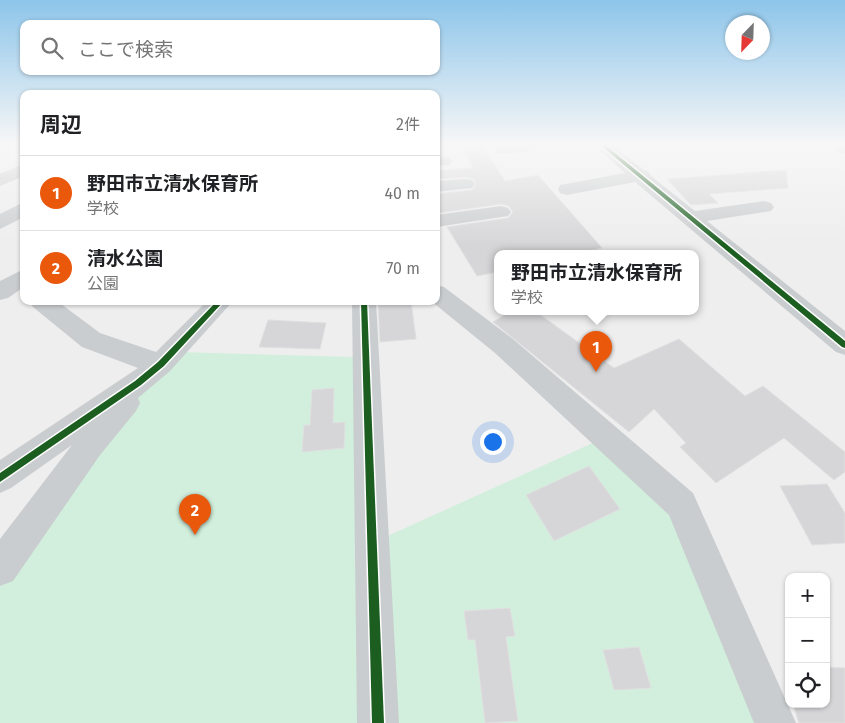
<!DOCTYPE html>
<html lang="ja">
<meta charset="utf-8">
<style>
:root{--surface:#fff;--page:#f2f2f2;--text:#202124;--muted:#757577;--line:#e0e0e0;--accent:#ea580c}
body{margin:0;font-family:"Fira Sans","Noto Sans JP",sans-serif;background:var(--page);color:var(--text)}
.controls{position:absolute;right:15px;bottom:15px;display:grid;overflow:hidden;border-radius:10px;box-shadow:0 1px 4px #0004}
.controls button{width:45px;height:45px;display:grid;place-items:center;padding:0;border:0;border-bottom:1px solid var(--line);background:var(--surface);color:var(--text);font:25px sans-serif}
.compass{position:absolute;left:725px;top:15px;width:45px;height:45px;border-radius:50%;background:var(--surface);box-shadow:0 1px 4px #0004;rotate:203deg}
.you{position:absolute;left:492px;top:441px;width:18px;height:18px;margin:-12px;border:4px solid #fff;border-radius:50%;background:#1a73e8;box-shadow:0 0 0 8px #1a73e833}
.badge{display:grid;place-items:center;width:32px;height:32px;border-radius:50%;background:var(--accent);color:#fff;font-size:16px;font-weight:700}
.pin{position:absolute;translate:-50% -41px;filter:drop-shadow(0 1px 2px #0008)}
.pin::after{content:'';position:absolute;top:26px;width:18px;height:15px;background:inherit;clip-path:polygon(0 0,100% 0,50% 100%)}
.popup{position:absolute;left:494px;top:250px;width:205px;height:65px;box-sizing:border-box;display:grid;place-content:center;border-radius:10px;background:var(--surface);filter:drop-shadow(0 1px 4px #0005);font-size:16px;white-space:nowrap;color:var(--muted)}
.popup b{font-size:19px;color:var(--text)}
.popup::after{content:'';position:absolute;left:50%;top:100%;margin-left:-10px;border:10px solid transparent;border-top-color:var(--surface)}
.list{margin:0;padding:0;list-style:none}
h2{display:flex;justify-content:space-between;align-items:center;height:65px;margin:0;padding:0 20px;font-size:21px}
h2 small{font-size:16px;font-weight:400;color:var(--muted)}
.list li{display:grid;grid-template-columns:32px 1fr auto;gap:15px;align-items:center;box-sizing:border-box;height:75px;padding:0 20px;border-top:1px solid var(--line)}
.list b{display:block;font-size:19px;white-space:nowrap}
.list p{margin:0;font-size:16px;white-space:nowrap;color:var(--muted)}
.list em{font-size:16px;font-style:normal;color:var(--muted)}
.icon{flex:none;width:28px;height:28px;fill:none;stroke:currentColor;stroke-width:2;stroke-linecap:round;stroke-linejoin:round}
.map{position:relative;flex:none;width:845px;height:723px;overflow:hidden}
.search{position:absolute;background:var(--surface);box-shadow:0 1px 4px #0004;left:20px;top:20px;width:420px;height:55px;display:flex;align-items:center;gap:12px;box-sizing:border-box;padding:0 18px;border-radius:10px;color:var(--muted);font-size:19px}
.panel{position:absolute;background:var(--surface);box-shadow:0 1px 4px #0004;left:20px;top:90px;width:420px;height:215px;border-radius:10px}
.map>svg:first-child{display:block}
.green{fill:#d1efdc}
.building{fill:#d6d6d8;stroke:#e0e0e1}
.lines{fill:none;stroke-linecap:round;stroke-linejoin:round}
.minor{fill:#cacdcf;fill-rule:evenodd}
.cycleway-casing{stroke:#fff;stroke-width:3}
.cycleway{fill:#1b5e20;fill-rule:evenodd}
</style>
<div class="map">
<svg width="845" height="723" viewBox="0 0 845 723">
<rect width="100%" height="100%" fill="#efeeee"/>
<!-- green -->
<polygon class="green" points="179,352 353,357 359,549 597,441 676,514 763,723 0,723 0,581 40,522 155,376"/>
<!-- building -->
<g class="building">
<polygon points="462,144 481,144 505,181 538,175 602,248 578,253 497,253 497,272 477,276 447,227 508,218 513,212 509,206 501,204 438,213 436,194 472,190 476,185 474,179 466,177 436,179 436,171 473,168"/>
<polygon points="786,170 788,188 709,194 718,203 691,205 667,179"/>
<polygon points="378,301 411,301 416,339 380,342"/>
<polygon points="511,311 535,311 614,368 679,339 745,396 763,386 845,452 845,472 834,480 784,438 716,483 680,447 686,443 654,409 629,432 493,322"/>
<polygon points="268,320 326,323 320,349 259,347"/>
<polygon points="334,388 333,423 345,422 344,448 302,452 304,425 310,425 312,390"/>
<polygon points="589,466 620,509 554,541 526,495"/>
<polygon points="827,484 845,513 845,543 812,545 780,486"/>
<polygon points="510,608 515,636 506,637 518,721 485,723 475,640 468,640 464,611"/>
<polygon points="639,647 651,688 614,690 603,650"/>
<polygon points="826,667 845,668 845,723 799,723 793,704 826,704"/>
</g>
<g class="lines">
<!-- minor -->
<g class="minor">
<path d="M504 144H540C534 152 507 155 497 153L495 149 497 145Z"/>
<polygon points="593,144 611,144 644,170 648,171 651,176 695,211 764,201 771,203 774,207 771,211 707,221 845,331 845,355 836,352 635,182 567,195 560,193 558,189 560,185 625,173"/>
<polygon points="832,144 845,144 845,154 839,153"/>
<polygon points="436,156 449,157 452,161 449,165 436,166"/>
<polygon points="24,164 24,176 0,186 0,174"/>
<polygon points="466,179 472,180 475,184 472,188 436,192 436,181"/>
<polygon points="24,202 24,217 0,229 0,214"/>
<polygon points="501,206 508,208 511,212 508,216 436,227 436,215"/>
<polygon points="24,269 24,287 8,298 0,300 0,281"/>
<polygon points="436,285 444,287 513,339 693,493 796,723 754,723 669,515 495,353 431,301 436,301"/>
<polygon points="29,301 57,301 100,333 156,352 207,301 233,301 170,371 138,398 140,403 136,411 100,455 13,581 0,586 0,539 72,445 11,488 0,493 0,460 138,368 82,347 33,307"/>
<polygon points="352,301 376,301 399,723 357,723"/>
</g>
<defs>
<g id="cycleway">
<polygon points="599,144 604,144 845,341 845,348 842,347"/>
<polygon points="217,301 224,301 164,366 141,385 0,482 0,473 135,381 158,362"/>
<polygon points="361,301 367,301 384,723 372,723"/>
</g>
</defs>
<!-- cycleway casing -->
<use href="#cycleway" class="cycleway-casing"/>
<!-- cycleway -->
<use href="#cycleway" class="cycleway"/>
</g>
<!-- sky -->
<linearGradient id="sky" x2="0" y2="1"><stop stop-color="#8dc5ea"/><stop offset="0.59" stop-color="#f8f7f7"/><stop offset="1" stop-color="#f8f7f7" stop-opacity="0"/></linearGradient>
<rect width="845" height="245" fill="url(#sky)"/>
</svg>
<div class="controls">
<button>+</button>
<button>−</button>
<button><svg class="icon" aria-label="locate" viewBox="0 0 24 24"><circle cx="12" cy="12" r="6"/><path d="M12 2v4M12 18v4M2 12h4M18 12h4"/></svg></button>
</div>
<svg class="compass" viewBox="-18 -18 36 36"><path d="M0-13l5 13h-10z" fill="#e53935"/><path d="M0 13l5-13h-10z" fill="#757577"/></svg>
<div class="you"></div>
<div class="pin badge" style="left:596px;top:372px">1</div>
<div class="popup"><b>野田市立清水保育所</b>学校</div>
<div class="pin badge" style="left:195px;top:535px">2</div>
<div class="search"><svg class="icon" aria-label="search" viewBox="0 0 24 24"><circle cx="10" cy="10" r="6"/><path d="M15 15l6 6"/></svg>ここで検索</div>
<section class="panel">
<h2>周辺<small>2件</small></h2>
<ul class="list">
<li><span class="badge">1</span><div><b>野田市立清水保育所</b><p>学校</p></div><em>40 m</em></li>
<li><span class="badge">2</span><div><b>清水公園</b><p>公園</p></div><em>70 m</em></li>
</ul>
</section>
</div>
